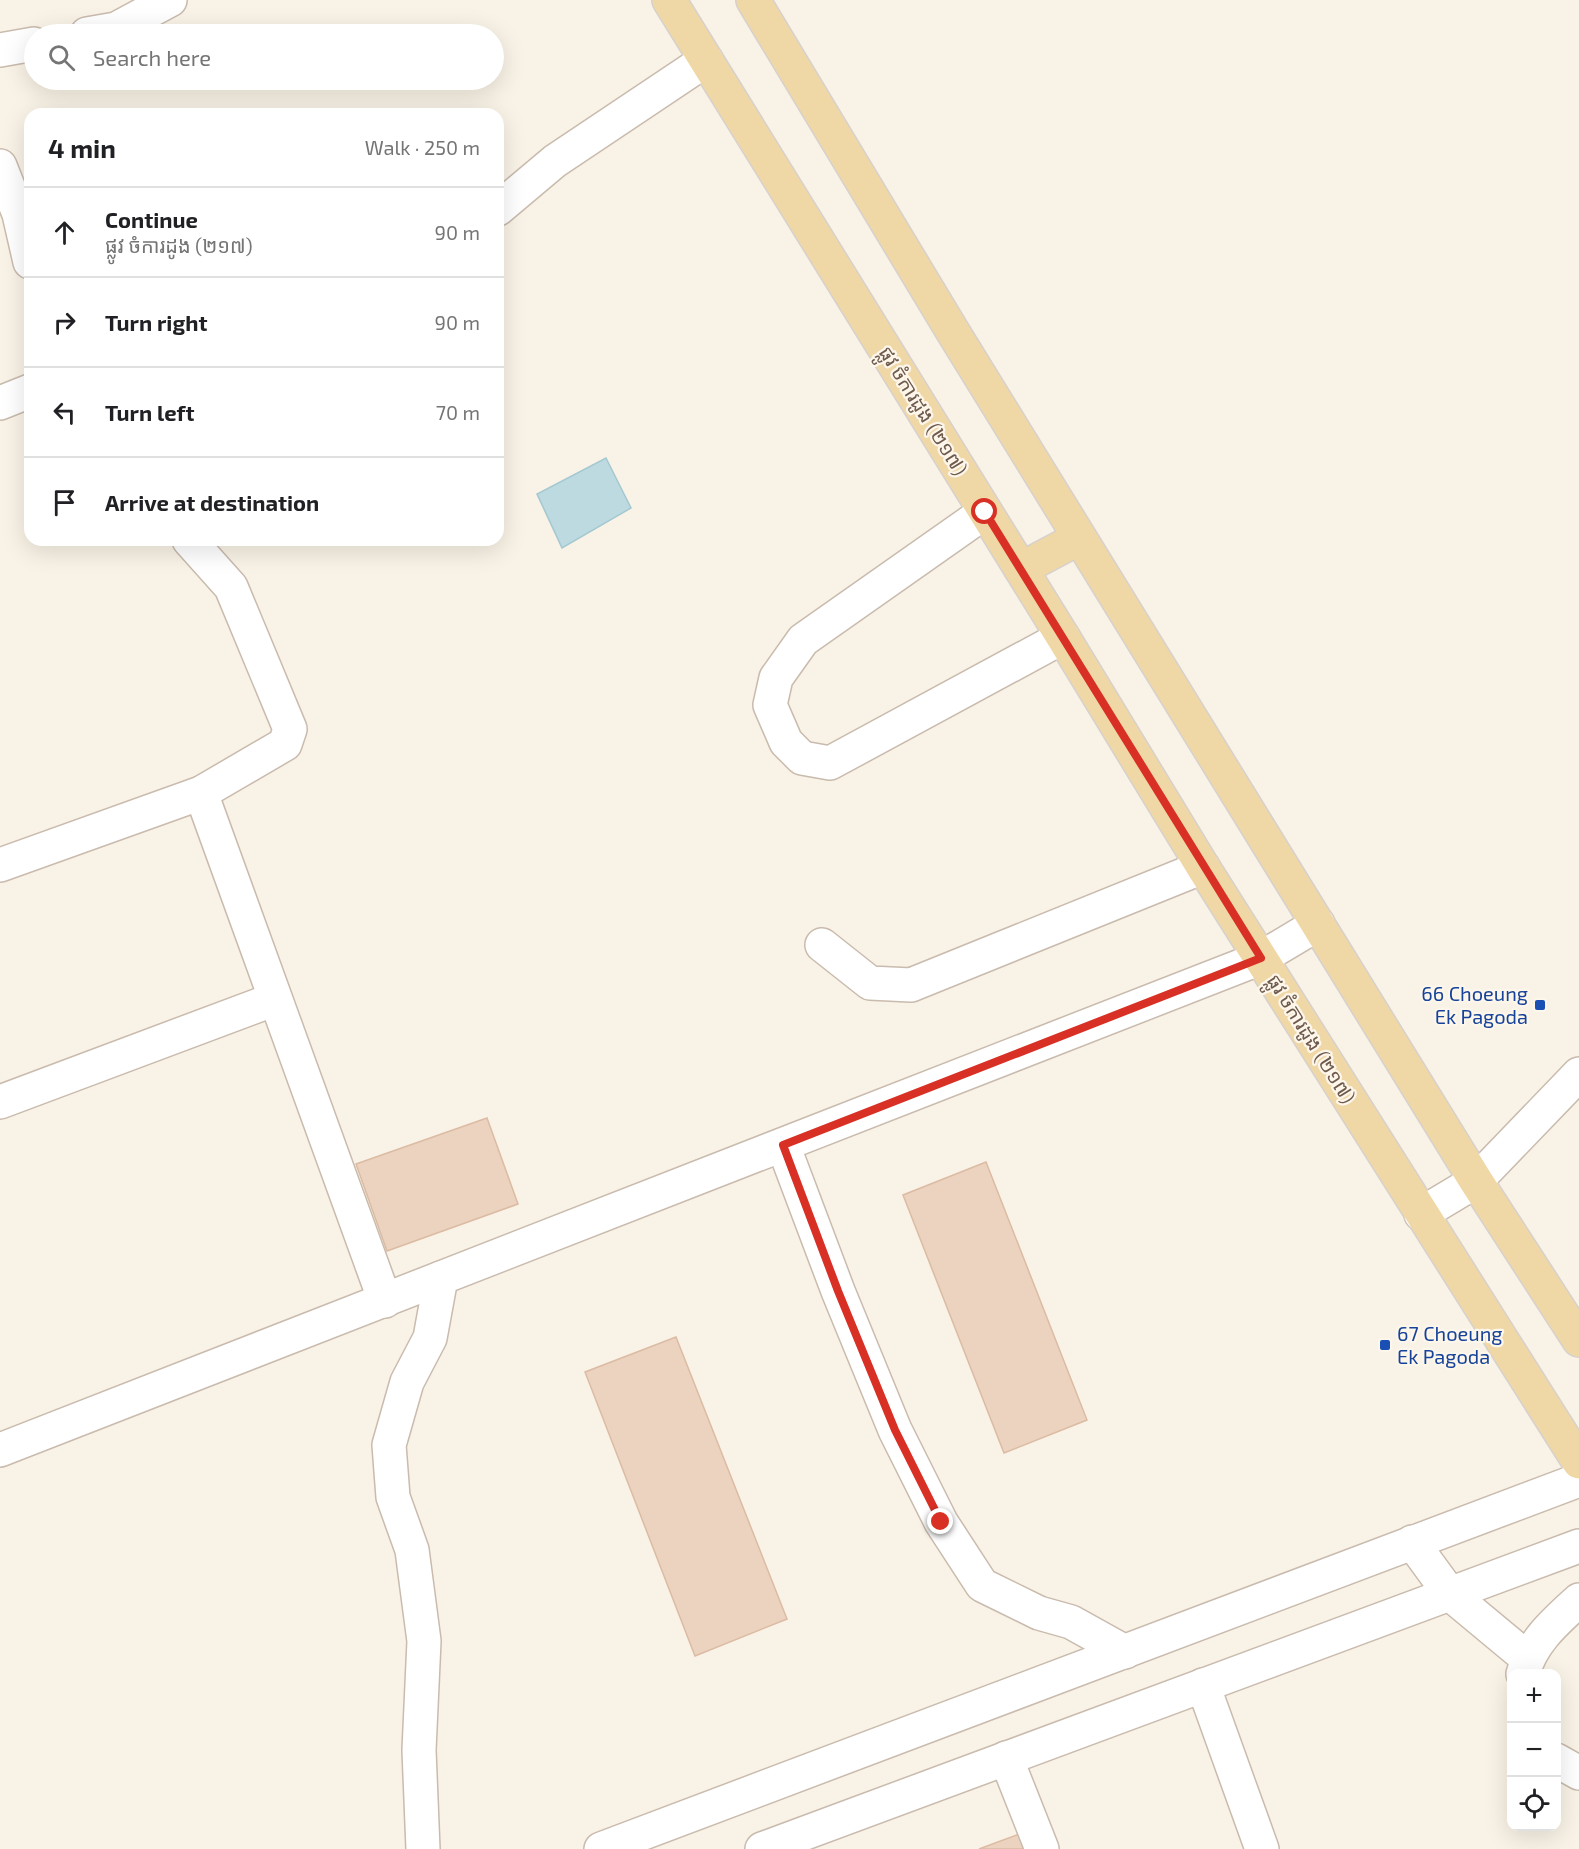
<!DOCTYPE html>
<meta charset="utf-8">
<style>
:root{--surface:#fff;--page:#f2f2f2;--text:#202124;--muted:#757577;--line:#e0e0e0}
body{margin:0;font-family:"Exo 2","Noto Sans Khmer",sans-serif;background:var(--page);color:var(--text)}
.controls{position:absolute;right:18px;bottom:18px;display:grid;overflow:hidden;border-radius:12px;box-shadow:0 6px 24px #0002}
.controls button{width:54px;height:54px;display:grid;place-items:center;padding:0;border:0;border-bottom:2px solid var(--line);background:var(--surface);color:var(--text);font:30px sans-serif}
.stop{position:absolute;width:18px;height:18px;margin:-14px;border:4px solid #d93025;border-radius:50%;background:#fff}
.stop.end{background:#d93025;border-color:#fff;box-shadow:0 2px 6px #0008}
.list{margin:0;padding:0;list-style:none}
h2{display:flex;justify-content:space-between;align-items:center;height:78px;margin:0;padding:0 24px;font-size:26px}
h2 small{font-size:20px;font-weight:400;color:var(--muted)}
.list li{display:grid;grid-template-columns:39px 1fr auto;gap:18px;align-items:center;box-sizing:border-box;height:90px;padding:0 24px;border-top:2px solid var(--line)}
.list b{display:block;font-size:22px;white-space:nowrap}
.list p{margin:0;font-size:20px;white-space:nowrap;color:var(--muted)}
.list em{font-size:20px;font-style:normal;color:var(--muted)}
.icon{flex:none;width:33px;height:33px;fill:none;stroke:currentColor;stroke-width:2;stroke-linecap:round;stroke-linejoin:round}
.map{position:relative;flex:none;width:1579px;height:1849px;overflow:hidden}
.search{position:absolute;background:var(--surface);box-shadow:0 6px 24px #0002;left:24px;top:24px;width:480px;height:66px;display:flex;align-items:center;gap:15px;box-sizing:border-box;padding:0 21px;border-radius:33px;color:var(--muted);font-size:22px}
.panel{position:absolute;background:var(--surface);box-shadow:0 6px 24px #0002;left:24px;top:108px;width:480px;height:438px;border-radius:18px}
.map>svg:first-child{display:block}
.water{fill:#bcdae0;stroke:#a4c8d1;stroke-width:1.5}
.building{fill:#ebd3c0;stroke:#dcbba3;stroke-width:1.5}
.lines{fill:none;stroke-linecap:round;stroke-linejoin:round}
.minor-casing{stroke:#c9bbad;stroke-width:36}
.major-casing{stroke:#d7d1cd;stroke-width:36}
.minor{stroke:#fff;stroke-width:33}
.major{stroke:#f0d7a6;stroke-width:33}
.route{stroke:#d93025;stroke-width:8}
.transit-dot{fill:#1a4fb4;stroke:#fdf6eb;stroke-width:2}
.labels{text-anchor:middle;stroke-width:4.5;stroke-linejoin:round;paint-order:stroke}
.street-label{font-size:20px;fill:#6f5b4e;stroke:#fdf6eb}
.transit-label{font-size:20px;fill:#164399;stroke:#fdf6eb;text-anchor:end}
</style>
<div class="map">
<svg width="1579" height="1849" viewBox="0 0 1579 1849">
<rect width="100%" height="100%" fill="#f9f2e6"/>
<!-- water -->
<polygon class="water" points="606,458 631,508 562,548 537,494"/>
<!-- building -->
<g class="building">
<polygon points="487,1118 518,1204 387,1251 356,1164"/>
<polygon points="986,1162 1087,1420 1004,1453 903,1195"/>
<polygon points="676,1337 787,1619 695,1656 585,1372"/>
<polygon points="1022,1833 1028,1849 979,1849"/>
</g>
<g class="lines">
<defs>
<g id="minor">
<polyline points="87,34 116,29 170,0"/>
<polyline points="0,50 34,44"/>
<polyline points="0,166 19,214 30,262"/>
<polyline points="498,209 555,161 706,60"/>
<polyline points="0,403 30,391"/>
<polyline points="985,512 803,640 776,678 770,705 786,742 802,758 830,763 1063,637"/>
<polyline points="201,793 385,1301"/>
<polyline points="0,865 201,793 285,744 290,729 231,587 189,540"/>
<polyline points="822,945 870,983 911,985 1203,867"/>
<polyline points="0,1102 275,999"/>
<polyline points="783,1145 838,1291 895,1430 941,1522 982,1585 1039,1613 1071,1622 1125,1652"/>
<polyline points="1421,1214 1476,1181 1579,1074"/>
<polyline points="0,1450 1261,958 1318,924"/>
<polyline points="1412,1542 1450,1594 1527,1658"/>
<path d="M1523 1674C1531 1642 1556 1621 1579 1600"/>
<polyline points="1203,1685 1262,1849"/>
<polyline points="1006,1758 1042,1849"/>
<polyline points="1556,1760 1579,1773"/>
<polyline points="423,1849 419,1750 424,1641 412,1550 393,1497 389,1445 407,1382 430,1338 441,1278"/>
<polyline points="601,1849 1579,1480"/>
<polyline points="762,1849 1579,1546"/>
</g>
<g id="major">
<polyline points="669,0 1063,637 1203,867 1579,1462"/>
<polyline points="753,0 953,332 1476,1181 1579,1340"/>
<polyline points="1021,569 1079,538"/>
</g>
</defs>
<!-- minor casing -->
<use href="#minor" class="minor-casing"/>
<!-- major casing -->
<use href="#major" class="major-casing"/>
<!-- minor -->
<use href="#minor" class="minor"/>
<!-- major -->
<use href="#major" class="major"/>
</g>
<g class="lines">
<!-- route -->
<polyline class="route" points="941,1522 895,1430 838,1291 783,1145 1261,958 985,512"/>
</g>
<!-- markers -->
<g class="transit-dot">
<rect x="1534" y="999" width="12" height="12" rx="3"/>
<rect x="1379" y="1339" width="12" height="12" rx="3"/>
</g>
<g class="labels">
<!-- street labels -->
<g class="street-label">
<text transform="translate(923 411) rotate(58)" y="7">ផ្លូវ ចំការដូង (២១៧)</text>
<text transform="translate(1311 1039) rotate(58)" y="7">ផ្លូវ ចំការដូង (២១៧)</text>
</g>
<!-- transit labels -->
<g class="transit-label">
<text x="1528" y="1001">66 Choeung<tspan x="1528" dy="23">Ek Pagoda</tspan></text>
<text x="1397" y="1341" text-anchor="start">67 Choeung<tspan x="1397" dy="23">Ek Pagoda</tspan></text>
</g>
</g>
</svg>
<div class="controls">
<button>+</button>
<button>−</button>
<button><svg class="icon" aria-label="locate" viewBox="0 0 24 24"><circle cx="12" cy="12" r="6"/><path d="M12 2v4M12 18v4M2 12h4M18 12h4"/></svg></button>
</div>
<div class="stop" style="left:985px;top:512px"></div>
<div class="stop end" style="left:941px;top:1522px"></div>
<div class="search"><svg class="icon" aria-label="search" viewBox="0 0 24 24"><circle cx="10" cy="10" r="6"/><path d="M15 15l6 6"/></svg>Search here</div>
<section class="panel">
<h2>4 min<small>Walk · 250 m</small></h2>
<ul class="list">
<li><svg class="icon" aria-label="ahead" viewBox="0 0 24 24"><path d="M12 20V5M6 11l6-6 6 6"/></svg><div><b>Continue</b><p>ផ្លូវ ចំការដូង (២១៧)</p></div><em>90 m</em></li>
<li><svg class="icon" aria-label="right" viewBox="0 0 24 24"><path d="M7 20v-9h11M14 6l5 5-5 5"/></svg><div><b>Turn right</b></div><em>90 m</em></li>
<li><svg class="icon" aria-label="left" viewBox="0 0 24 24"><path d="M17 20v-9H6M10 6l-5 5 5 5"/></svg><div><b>Turn left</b></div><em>70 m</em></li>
<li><svg class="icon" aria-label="arrive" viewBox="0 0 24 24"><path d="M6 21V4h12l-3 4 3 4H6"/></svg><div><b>Arrive at destination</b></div></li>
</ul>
</section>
</div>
